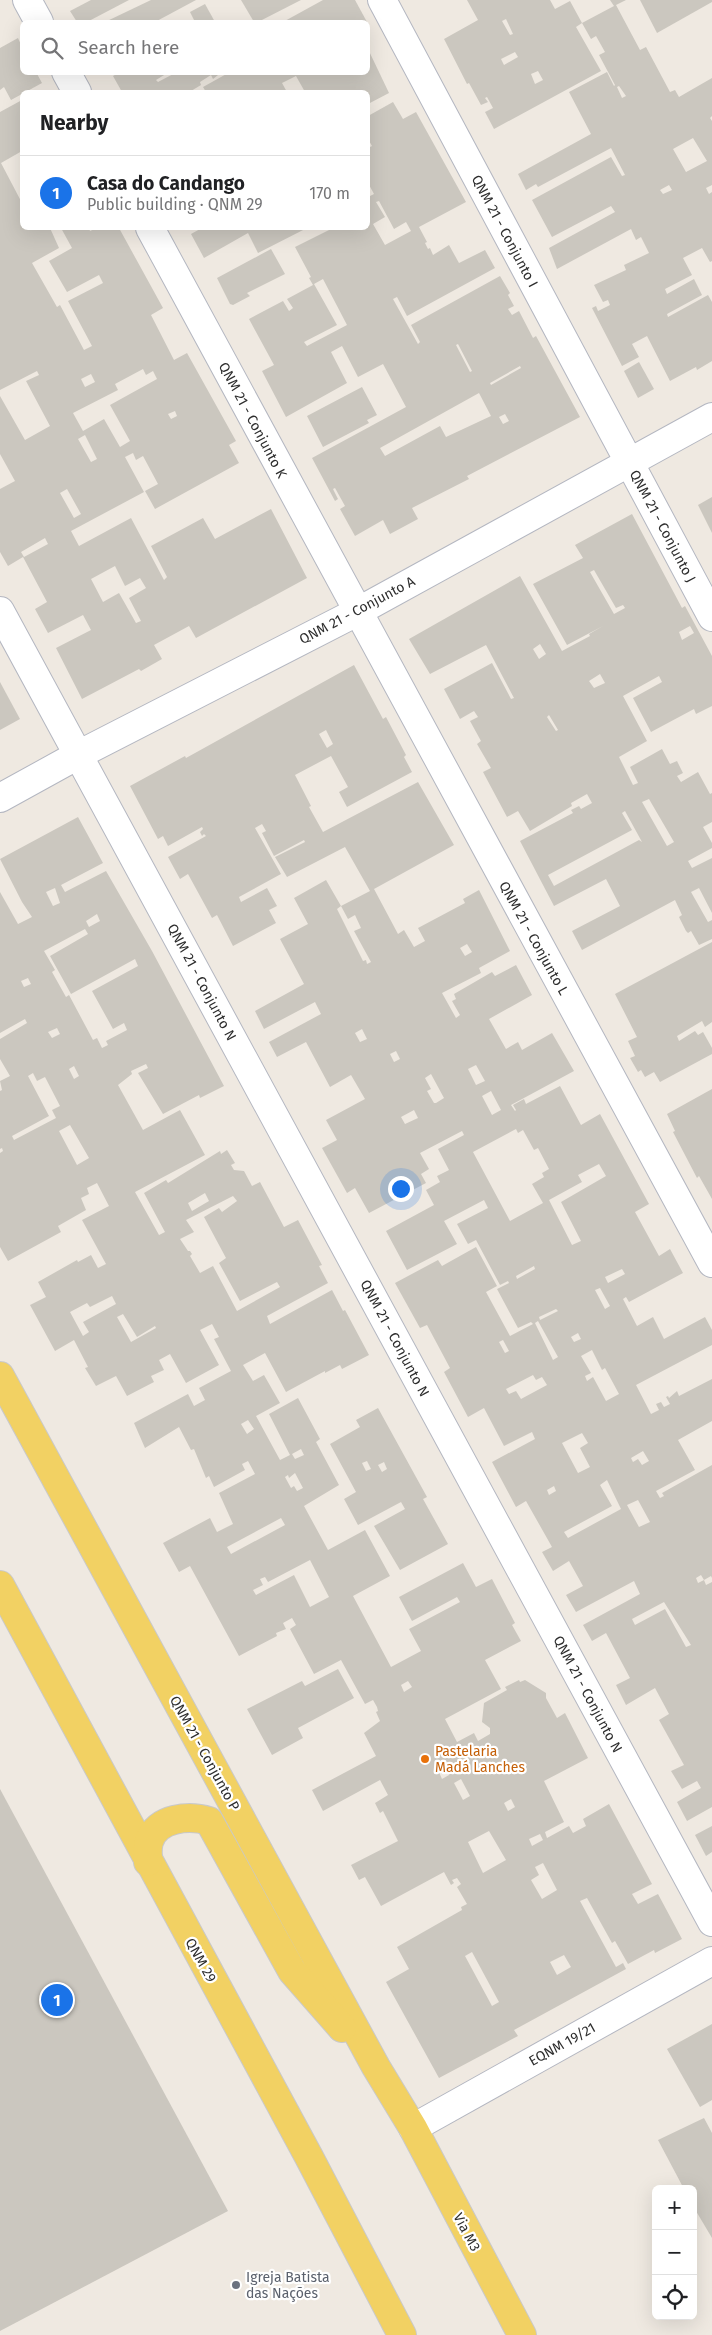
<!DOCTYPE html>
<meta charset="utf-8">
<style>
:root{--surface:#fff;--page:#f6f6f6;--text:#202124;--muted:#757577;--line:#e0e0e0;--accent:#1a73e8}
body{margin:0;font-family:"Fira Sans",sans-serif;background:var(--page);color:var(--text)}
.controls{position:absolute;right:15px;bottom:15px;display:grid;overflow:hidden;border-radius:8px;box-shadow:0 5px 20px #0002}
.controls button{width:45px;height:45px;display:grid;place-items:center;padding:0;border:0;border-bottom:1px solid var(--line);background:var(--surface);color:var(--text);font:25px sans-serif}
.you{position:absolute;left:400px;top:1188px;width:18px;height:18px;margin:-12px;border:4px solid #fff;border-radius:50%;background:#1a73e8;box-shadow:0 0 0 8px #1a73e833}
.badge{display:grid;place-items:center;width:32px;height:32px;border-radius:50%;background:var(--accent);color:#fff;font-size:16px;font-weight:700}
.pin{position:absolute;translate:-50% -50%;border:2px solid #fff;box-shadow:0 1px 5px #0006}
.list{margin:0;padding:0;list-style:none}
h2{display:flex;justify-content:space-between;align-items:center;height:65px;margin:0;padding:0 20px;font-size:21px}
h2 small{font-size:16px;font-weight:400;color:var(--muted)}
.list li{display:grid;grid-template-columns:32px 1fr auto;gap:15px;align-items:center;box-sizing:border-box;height:75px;padding:0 20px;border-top:1px solid var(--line)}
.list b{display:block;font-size:19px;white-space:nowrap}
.list p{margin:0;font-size:16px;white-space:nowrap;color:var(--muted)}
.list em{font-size:16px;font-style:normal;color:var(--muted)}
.icon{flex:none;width:28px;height:28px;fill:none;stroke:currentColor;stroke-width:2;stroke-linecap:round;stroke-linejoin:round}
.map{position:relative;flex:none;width:712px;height:2335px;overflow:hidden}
.search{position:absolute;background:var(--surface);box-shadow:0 5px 20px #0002;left:20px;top:20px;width:350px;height:55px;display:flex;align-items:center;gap:12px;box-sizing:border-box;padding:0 18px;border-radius:8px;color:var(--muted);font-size:19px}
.panel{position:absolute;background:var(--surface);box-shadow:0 5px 20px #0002;left:20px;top:90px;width:350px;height:140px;border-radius:8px}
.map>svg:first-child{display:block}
.building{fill:#cbc7bf;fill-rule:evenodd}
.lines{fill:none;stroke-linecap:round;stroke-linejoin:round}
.minor-casing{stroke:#b4b7c1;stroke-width:30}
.major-casing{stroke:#c9c9c9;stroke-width:30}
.minor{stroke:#fff;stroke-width:28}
.major{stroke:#f2d163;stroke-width:28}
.food-dot{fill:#e8710a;stroke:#fff;stroke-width:2}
.worship-dot{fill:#6b7280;stroke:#fff;stroke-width:2}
.labels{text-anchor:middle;stroke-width:4.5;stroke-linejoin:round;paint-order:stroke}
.street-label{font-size:14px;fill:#2e2e2e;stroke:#fff}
.food-label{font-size:14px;fill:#c56008;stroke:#fff;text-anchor:start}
.worship-label{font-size:14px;fill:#5b616d;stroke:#fff;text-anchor:start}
</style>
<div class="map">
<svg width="712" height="2335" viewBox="0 0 712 2335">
<rect width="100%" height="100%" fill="#efe9e1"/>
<!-- building -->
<g class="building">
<polygon points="91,0 129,0 87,22 77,22 70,11"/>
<polygon points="151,0 196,0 155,22 105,22"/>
<polygon points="241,0 301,0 258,22 254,22"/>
<polygon points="323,0 355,0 367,22 283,22"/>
<path d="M467 0H550L555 9 570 1 582 23 576 27 601 71 494 129 485 112 493 108 487 97 485 98 488 102 481 105 469 83 467 84 444 39 478 20ZM506 19 513 34 510 35 502 21ZM515 52 518 57 504 65 501 59ZM538 71 543 80 535 84 531 74Z"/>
<path d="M610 0H626L616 5 640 50 646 47 670 92 675 90 679 97 712 78V116L710 118 712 121V185L706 188 709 194 712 192V261L710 262 702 248 683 258 692 275 665 289 667 294 694 279 702 295 667 314 668 317 708 295 712 302V361L697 370 696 367 670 381 647 336 632 344 639 357 622 366 592 308 596 306 598 311 610 305 608 300 603 302 594 285 626 270 624 265 649 253 641 237 636 240 631 229 557 269 549 248 615 212 611 206 552 237 532 200 611 157 622 176 625 175 611 148 538 187 536 184 526 190 518 174 591 134 569 92 607 72 614 86 615 85 599 55 605 52 596 36 591 39 582 23 614 6ZM619 86 626 96 622 98 617 87ZM693 138 707 161 686 172 673 149ZM669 185 672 190 663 194 660 190Z"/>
<polygon points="640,0 712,0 712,2 657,33"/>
<polygon points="205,4 215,22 195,22 190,12"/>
<polygon points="18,38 22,47 22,72 36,72 42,83 11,100 4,87 0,90 0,48"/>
<polygon points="368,49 389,93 368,104 368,92 305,92 296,76 282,83 287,92 206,92 203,87 230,72 368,72"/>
<polygon points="120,72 169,72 156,80 158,82 177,72 216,72 218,75 213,79 211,75 200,82 201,85 191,91 192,92 122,92 113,76"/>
<path d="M22 100V151L1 163 22 203V228H50L59 248 32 263 57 307 60 305 84 350 92 346 68 301 103 283 99 275 67 292 49 261 72 248 61 228H89L90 231 97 228H119L163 308 151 315 174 360 187 353 236 441 229 445 239 463 155 509 145 491 158 484 143 456 136 460 133 453 125 457 144 492 71 531 79 546 131 518 164 580 167 577 151 546 203 518 215 539 271 509 307 578 196 638 189 626 154 645 162 659 141 671 139 669 82 699 56 648 91 630 83 615 48 633 35 609 47 602 23 557 8 566 0 552V489L15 481 0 454V396L25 440 50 426 26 381 39 375 37 371 0 390V112ZM143 369 146 375 153 371 157 379 110 405 130 441 120 447 104 419 83 431 73 413 118 390 115 384ZM91 374 95 382 85 387 81 379ZM175 411 177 416 171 419 168 414ZM85 435 97 459 91 462 78 439ZM67 489 81 514 74 518 60 493ZM45 538 48 544 24 557 21 552ZM115 566 125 586 140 578 146 588 129 598 141 621 136 623 119 593 103 602 91 579Z"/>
<path d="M393 102 403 119 416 112 466 202 419 227 427 242 425 243 428 249 430 248 433 255 449 245 459 263 485 250 495 268 407 316 397 297 393 299 418 344 420 342 411 325 500 276 510 293 508 295 514 306 508 309 512 315 519 311 533 338 536 336 580 417 467 476 469 479 412 508 418 519 390 534 383 520 355 536 340 509 345 506 335 488 333 489 338 499 335 501 312 458 406 407 383 364 358 377 342 346 331 352 347 383 286 417 262 371 274 365 249 319 283 301 289 311 293 308 287 299 313 285 309 278 311 277 295 247 333 228H368V197L374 194 368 183V148L372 146 368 139V116ZM379 201 394 229 406 222 411 231 385 245 373 224 385 217 376 202ZM323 279 347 325 307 346 304 342 337 325 314 284ZM458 344 472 371 470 372 456 345ZM520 366 521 368 491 385 490 383ZM479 393 491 416 446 437 440 426 385 456 380 448ZM505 414 509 421 503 424 499 417Z"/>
<polygon points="199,228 307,228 258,253 248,233 204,258 191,234 200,229"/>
<polygon points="271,249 285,274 247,293 250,296 233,305 230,304 217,278"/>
<polygon points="639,362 654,389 638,398 624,371"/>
<polygon points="362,387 377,415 367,420 369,423 323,447 307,416"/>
<polygon points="712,497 712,533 698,505"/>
<path d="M632 514 682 608 685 606 712 656V706L696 714 694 709 651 732 633 698 662 682 659 676 623 696 647 741 619 757 633 785 638 783 630 767 662 749 670 764 677 761 683 773 677 776 681 782 698 772 710 794 712 793V822L703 827 712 843V848L688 861 692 868 712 858V913L699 888 691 892 708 922 712 920V939L699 945 691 931 688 933 686 931 679 917 682 915 675 900 582 950 572 931 620 906 606 879 554 906 520 841 573 813 571 810 579 806 581 809 592 803 587 794 571 803 572 806 530 831 518 811 507 817 483 772 491 768 477 744 481 741 470 721 478 717 474 711 460 719 444 689 492 663 511 699 514 698 486 645 430 674 409 639 520 576 562 651 590 636 589 634 603 626 567 645 533 584 583 558 575 545ZM594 570 616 608 623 605 625 608 614 614 590 572ZM690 626 694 633 682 640 679 632ZM540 644 546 654 539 659 533 649ZM600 674 605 683 594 688 589 681ZM549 715 558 730 556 731 547 717ZM649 799 674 842 667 846 642 802ZM625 811 642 842 639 840 554 886 548 875 632 830 622 813Z"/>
<path d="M354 665 383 719 386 717 406 755 404 757 412 772 347 807 339 792 348 787 331 756 295 775 311 806 309 807 323 832 418 782 454 845 374 889 398 934 404 930 414 947 425 941 418 928 465 903 463 899 479 890 510 951 479 968 481 973 442 993 456 1018 460 1015 452 1001 456 999 454 994 492 972 495 976 516 965 532 995 489 1019 506 1049 518 1042 522 1050 552 1033 574 1071 511 1105 515 1111 516 1110 513 1105 524 1099 526 1104 560 1086 581 1125 600 1114 649 1204 635 1212 659 1256 670 1249 683 1273 629 1302 626 1297 623 1299 637 1326 653 1317 664 1339 705 1317 712 1330V1345L636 1385 651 1414 659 1410 656 1404 661 1402 664 1407 670 1404 666 1397 668 1396 669 1398 677 1391 679 1396 712 1379V1421L678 1440 695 1470 656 1491 660 1498 664 1496 662 1493 712 1465V1578L711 1576 704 1580 701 1575 696 1578 698 1583 704 1580 706 1585 712 1582V1807L687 1821 677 1802 701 1788 697 1781 682 1789 671 1771 684 1765 659 1720 669 1714 655 1688 626 1705 616 1685 630 1678 606 1633 592 1641 583 1625 640 1594 634 1581 576 1612 566 1595 583 1586 569 1561 553 1571 542 1552 552 1547 526 1501 516 1507 492 1462 535 1439 532 1432 504 1446 484 1408 468 1417 444 1372 450 1368 427 1325 420 1328 395 1283 438 1260 442 1266 476 1247 497 1286 486 1292 510 1336 533 1324 531 1322 518 1328 497 1289 509 1283 508 1281 500 1285 476 1240 468 1244 457 1224 488 1208 484 1200 444 1221 457 1244 407 1270 386 1231 434 1205 426 1190 440 1182 437 1176 449 1170 438 1149 464 1135 462 1131 420 1153 429 1169 421 1174 426 1183 369 1213 355 1188 347 1193 322 1148 337 1140 326 1120 365 1099 351 1075 330 1087 306 1042 277 1057 269 1042 321 1014 315 1002 264 1029 255 1011 304 984 280 939 308 924 294 898 326 880 341 906 337 909 363 961 366 960 367 964 371 962 354 931 361 928 355 915 348 919 341 906 370 891 345 847 287 877 275 857 305 842 304 840 274 856 262 833 266 831 262 824 255 828 281 874 239 897 241 902 267 888 277 906 269 910 276 923 233 946 217 915 212 918 188 874 180 879 168 857 206 836 204 834 202 836 200 832 203 829 202 827 168 846 163 836 158 839 130 786 185 756 186 758ZM326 730 333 744 327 748 319 734ZM467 944 472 952 465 956 460 948ZM362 1029 367 1039 360 1042 355 1033ZM396 1051 400 1059 394 1062 390 1054ZM476 1065 485 1081 476 1085 468 1069ZM431 1074 444 1098 436 1103H434L427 1091 431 1089 425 1078ZM491 1091 501 1110 492 1115 482 1096ZM414 1110 418 1118 405 1124 401 1117ZM516 1129 518 1133 523 1130 534 1150 538 1148 549 1169 542 1173 544 1177 532 1184 543 1203 510 1221 473 1152ZM599 1164 606 1176 561 1202 581 1241 572 1245 549 1200 582 1182 578 1175ZM534 1266 535 1269 517 1279 516 1276ZM622 1269 625 1274 608 1283 605 1277ZM600 1288 610 1306 605 1309 595 1290ZM556 1309 558 1311 540 1320 539 1317ZM538 1321 558 1357 553 1360 535 1323ZM578 1333 581 1339 574 1342 571 1337ZM503 1340 509 1351 505 1353 499 1342ZM592 1350 602 1370 605 1368 619 1394 606 1401 593 1377 587 1381 585 1376 591 1373 581 1356ZM533 1375 536 1380 542 1377 547 1385 521 1399 516 1391 509 1394 506 1389ZM582 1433 588 1443 580 1448 590 1467 578 1473 562 1443ZM643 1451 649 1461 642 1465 638 1459 633 1462 631 1458ZM607 1480 621 1509 568 1538 564 1532 612 1506 600 1485ZM554 1486 556 1491 549 1495 547 1490ZM638 1500 650 1522 639 1527 627 1505ZM664 1602 691 1645 686 1647 665 1609 635 1625 632 1619Z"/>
<polygon points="0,682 20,719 0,730"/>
<path d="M78 817 103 863 61 885 65 892 106 871 152 951 224 1086 200 1098 199 1095 163 1114 138 1073 148 1068 146 1064 131 1071 132 1074 118 1085 143 1130 180 1110 205 1155 135 1192 159 1235 165 1232 144 1193 166 1180 168 1183 220 1151 221 1154 227 1150 235 1163 231 1165 234 1170 244 1171 252 1186 260 1182 284 1227 298 1220 322 1265 319 1266 328 1283 267 1316 270 1324 332 1290 343 1311 345 1310 369 1355 342 1369 340 1365 325 1373V1371L286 1392 265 1353 243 1365 253 1381 264 1375 280 1403 256 1416 280 1460 290 1455 269 1414 298 1398 320 1439 316 1442 339 1485 304 1506 328 1550 365 1530 390 1576 353 1596 391 1667 421 1651 409 1629 460 1602 457 1597 412 1621 399 1597 463 1563 476 1587 492 1579 515 1623 512 1625 521 1641 485 1660 501 1689 445 1719 457 1742 474 1733 478 1741 490 1734V1728L482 1722 484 1703 507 1690 505 1687 519 1680 520 1682 525 1680 546 1693V1698L557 1718 565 1713 588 1758 544 1781 564 1822 545 1832 547 1838 569 1826 573 1833 586 1826 583 1819 609 1804 652 1884 632 1894 638 1904 658 1894 682 1939 655 1953 654 1950 628 1964 615 1941 612 1943 587 1898 580 1901 616 1967 623 1963 626 1969 514 2030 518 2036 439 2078 386 1982 409 1969 397 1947 462 1910 461 1907 467 1904 457 1887 461 1884 457 1878 452 1880 454 1883 451 1885 444 1872 381 1906 365 1877 359 1880 351 1865 398 1841 383 1811 380 1813 375 1803 388 1795 380 1780 323 1811 312 1790 376 1756 364 1733 380 1721 376 1712 378 1711 377 1707 373 1700 365 1704 341 1660 314 1674 290 1629 296 1625 292 1618 283 1623 286 1629 276 1633 277 1636 239 1656 190 1566 179 1572 163 1543 210 1518 217 1532 233 1524 219 1493 255 1474 248 1461 242 1464 245 1470 214 1487 209 1476 206 1478 194 1449 191 1450 179 1427 145 1448 134 1423 188 1394 194 1406 205 1400 199 1388 231 1371 214 1339 219 1337 212 1324 200 1330 219 1365 186 1383 170 1354 159 1360 164 1370 151 1376 154 1382 127 1396 116 1376 96 1386 85 1368 88 1367 74 1340 55 1351 30 1305 46 1297 38 1282 77 1260 78 1262 91 1255 98 1268 106 1264 82 1220 109 1206 97 1183 87 1188 89 1194 81 1198 86 1210 58 1226 61 1232 8 1261 0 1247V1153L3 1151 2 1148 0 1149V1091L2 1090 0 1081 10 1076 0 1059V1039L27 1023 25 1019 0 1033V892L18 924 32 917 22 902 0 859ZM55 888 60 903 53 906 46 892ZM97 914 100 921 89 927 86 921ZM85 929 88 934 50 956 71 994 135 959 138 966 92 991 113 1029 124 1023 127 1030 106 1041 108 1045 102 1048 97 1038 93 1040 69 995 66 997 52 972 55 970 44 951ZM28 978 31 984 24 987 21 981ZM57 1028 60 1034 52 1038 48 1032ZM74 1066 79 1076 74 1079 69 1069ZM33 1073 37 1081 45 1077 60 1106 52 1110 56 1118 14 1140 12 1136 49 1116 28 1076ZM70 1125 89 1158 77 1165 59 1131ZM205 1193 209 1201 192 1211 188 1203ZM233 1196 237 1201 222 1212 219 1208 204 1217 226 1258 219 1263 240 1301 277 1282 280 1287 237 1311 213 1266 200 1273 190 1256 192 1254 190 1251H188L180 1239 194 1232 186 1220ZM112 1296 116 1304 83 1322 89 1332 83 1336 70 1312 87 1303 90 1307ZM123 1314 137 1337 155 1326 156 1328 131 1342 117 1317ZM248 1420 254 1429 247 1434 241 1424ZM301 1449 304 1455 295 1459 292 1454ZM295 1473 303 1488 297 1491 294 1486 291 1488 285 1477 288 1475 289 1478ZM281 1518 285 1525 231 1554 227 1547ZM310 1560 329 1597 310 1607 294 1575 256 1595 253 1590 263 1585 260 1579 265 1577 268 1582ZM408 1681 412 1687 404 1692 401 1685ZM445 1766 449 1775 442 1779 438 1770ZM461 1779 470 1796 463 1800 454 1783ZM511 1799 515 1807 508 1811 504 1803ZM489 1831 506 1860 483 1873 468 1842ZM540 1834 543 1840 532 1846 529 1839ZM543 1863 557 1890 542 1899 531 1880 539 1875 535 1867ZM472 1952 499 2002 492 2006 465 1956ZM564 1955 571 1967 557 1975 550 1962Z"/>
<polygon points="712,942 712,1022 705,1027 702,1021 677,1036 679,1041 695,1031 698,1035 703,1032 712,1048 712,1054 660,1082 654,1072 645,1077 641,1070 638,1072 630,1058 635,1056 628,1041 637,1037 615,994"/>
<polygon points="712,1089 712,1199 699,1176 697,1178 673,1132 675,1131 667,1114"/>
<path d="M378 1408 427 1497 423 1499 448 1544 400 1570 374 1526 405 1509 401 1502 358 1525 344 1499 356 1492 330 1444 360 1427 356 1420ZM367 1461 371 1469 366 1471 362 1463ZM384 1462 387 1469 382 1472 378 1465Z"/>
<polygon points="338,1669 354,1698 298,1728 303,1738 272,1755 247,1709 302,1681 305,1686"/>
<polygon points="0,1789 228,2211 0,2331"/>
<polygon points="712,1826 712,1852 706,1856 695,1835"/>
<polygon points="712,2024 712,2100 700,2107 667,2049"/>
<polygon points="704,2118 712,2133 712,2238 693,2206 693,2189 684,2189 658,2140"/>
</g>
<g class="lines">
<defs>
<g id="minor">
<polyline points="27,0 39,22"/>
<polyline points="382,0 712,617"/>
<polyline points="66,72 77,92"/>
<polyline points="150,228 712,1263"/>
<polyline points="0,611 712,1922"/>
<polyline points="0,798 78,755 357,612 712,417"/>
<polyline points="413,2128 712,1961"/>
</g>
<g id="major">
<polyline points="0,1376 376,2067 413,2128 522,2335"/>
<polyline points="0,1585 309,2157 402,2335"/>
<path d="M148 1862C148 1856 147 1848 149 1842 156 1817 190 1815 209 1821L292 1971 342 2028"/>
</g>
</defs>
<!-- minor casing -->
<use href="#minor" class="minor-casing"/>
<!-- major casing -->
<use href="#major" class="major-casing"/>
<!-- minor -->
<use href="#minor" class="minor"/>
<!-- major -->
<use href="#major" class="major"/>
</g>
<!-- markers -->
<circle class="food-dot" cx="425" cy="1759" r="5"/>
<circle class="worship-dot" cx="236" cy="2285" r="5"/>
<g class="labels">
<!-- street labels -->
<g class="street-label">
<text transform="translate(505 231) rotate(62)" y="5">QNM 21 - Conjunto I</text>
<text transform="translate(253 420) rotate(62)" y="5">QNM 21 - Conjunto K</text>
<text transform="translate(663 526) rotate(62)" y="5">QNM 21 - Conjunto J</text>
<text transform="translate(357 610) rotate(-28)" y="5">QNM 21 - Conjunto A</text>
<text transform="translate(534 938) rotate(61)" y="5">QNM 21 - Conjunto L</text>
<text transform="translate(202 982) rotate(62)" y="5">QNM 21 - Conjunto N</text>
<text transform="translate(395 1338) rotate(62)" y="5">QNM 21 - Conjunto N</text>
<text transform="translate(588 1694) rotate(62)" y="5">QNM 21 - Conjunto N</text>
<text transform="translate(205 1753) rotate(61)" y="5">QNM 21 - Conjunto P</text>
<text transform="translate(201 1960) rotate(61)" y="5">QNM 29</text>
<text transform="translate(562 2044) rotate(-29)" y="5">EQNM 19/21</text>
<text transform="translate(467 2232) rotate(62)" y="5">Via M3</text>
</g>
<!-- food labels -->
<g class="food-label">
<text x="435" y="1756">Pastelaria<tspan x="435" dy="16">Madá Lanches</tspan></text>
</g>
<!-- worship labels -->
<g class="worship-label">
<text x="246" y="2282">Igreja Batista<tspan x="246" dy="16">das Nações</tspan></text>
</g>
</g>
</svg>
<div class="controls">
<button>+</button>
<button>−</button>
<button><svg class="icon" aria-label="locate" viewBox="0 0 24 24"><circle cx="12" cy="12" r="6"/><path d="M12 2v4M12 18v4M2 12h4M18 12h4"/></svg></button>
</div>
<div class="you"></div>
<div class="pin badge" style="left:57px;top:2000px">1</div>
<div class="search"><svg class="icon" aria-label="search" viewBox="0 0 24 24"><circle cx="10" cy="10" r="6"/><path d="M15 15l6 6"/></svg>Search here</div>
<section class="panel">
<h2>Nearby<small></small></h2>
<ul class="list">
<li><span class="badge">1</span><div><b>Casa do Candango</b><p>Public building · QNM 29</p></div><em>170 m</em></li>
</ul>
</section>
</div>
